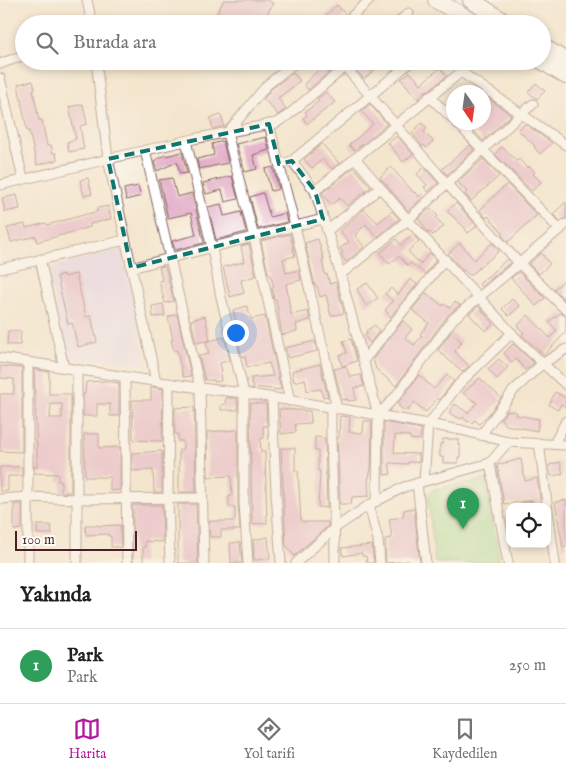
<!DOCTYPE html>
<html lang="tr">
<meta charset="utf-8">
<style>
:root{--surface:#fff;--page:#f2f2f2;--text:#202124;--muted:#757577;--line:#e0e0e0;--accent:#b5179e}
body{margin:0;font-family:"IM FELL English",serif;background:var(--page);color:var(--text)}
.controls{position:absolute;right:15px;bottom:15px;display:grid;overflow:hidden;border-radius:10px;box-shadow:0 2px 8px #0003}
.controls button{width:45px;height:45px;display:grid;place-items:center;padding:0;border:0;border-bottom:1px solid var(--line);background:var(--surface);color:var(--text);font:25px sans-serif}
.compass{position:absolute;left:446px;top:85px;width:45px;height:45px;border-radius:50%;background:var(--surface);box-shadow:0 2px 8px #0003;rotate:167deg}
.scale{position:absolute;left:15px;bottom:12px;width:122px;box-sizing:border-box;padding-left:5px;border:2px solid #4a1f2b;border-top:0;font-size:14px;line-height:18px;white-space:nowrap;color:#4a1f2b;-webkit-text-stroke:4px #fdfcf7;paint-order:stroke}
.you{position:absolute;left:235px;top:332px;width:18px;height:18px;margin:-12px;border:4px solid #fff;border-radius:50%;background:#1a73e8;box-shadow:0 0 0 8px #1a73e833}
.badge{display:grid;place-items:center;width:32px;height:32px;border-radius:50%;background:var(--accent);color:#fff;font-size:16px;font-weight:700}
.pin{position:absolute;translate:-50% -41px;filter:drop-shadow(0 1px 2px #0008)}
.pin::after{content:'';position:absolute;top:26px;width:18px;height:15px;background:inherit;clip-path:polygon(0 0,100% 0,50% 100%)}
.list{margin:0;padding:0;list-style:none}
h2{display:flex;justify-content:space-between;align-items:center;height:65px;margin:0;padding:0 20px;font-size:21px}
h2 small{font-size:16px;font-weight:400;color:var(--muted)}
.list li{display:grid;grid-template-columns:32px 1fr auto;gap:15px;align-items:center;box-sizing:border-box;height:75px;padding:0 20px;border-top:1px solid var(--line)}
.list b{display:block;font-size:19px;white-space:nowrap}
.list p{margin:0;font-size:16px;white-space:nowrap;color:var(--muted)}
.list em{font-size:16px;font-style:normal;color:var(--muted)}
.icon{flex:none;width:28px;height:28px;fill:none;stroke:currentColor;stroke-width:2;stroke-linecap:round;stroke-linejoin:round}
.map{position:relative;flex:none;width:566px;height:563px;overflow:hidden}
.search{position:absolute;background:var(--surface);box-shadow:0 2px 8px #0003;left:15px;right:15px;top:15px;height:55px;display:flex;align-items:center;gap:12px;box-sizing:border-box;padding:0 18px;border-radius:28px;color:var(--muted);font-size:19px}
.sheet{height:140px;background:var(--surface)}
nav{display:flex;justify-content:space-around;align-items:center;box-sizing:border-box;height:70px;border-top:1px solid var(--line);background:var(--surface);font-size:14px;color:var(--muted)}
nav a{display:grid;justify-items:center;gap:2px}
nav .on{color:var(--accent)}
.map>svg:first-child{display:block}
.built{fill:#e3d3f2}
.green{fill:#9ddb90;stroke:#747d5e}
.building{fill:#e3aec9;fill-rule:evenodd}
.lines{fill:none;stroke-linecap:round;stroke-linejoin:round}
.street-casing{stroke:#866564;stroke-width:11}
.highway-casing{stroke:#866564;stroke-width:18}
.street{stroke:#fff;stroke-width:9}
.highway{stroke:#fff;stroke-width:16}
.marked{fill:none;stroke:#0f766e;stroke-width:4;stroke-dasharray:10 6;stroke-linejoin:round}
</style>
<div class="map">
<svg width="566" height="563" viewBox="0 0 566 563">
<rect width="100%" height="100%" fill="#fdfcf7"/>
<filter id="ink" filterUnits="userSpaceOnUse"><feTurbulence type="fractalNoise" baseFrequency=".02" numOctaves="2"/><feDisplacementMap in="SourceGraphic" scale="10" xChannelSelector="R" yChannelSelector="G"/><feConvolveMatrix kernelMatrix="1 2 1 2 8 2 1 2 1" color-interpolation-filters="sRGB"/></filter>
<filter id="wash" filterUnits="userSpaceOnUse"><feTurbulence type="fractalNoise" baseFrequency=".0096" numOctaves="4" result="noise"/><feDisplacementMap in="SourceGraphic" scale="20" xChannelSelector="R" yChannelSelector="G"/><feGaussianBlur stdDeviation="1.12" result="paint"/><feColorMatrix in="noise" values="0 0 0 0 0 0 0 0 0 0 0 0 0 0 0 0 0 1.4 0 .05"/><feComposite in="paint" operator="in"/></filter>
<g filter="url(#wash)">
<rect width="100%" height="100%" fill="#f4e6ce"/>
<!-- built -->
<polygon class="built" points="122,248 146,363 69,358 47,269"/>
<!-- green -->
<polygon class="green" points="486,480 500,563 435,563 428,496 434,489"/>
<g id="blocks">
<!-- building -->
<g class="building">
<polygon points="224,0 267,0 273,3 262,24 211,24"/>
<polygon points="337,5 345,14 337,23 317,24"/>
<polygon points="320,61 334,61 336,66 308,90 304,84 323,65"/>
<polygon points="368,61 385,61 364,79 357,71"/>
<polygon points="440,68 447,76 429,90 425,91 418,99 401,79 410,72 421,84"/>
<polygon points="293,73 300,81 278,98 286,109 278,115 264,99 271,89"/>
<polygon points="33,81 35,89 33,90 39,120 42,120 47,146 51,145 53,153 56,153 57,160 37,165 29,131 27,131 18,84"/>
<polygon points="536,83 545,91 537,99 528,92"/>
<polygon points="326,92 335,102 307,124 303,118 307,115 305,112 319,101 317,99"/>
<polygon points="484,95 511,115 483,141 466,122 484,122"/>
<polygon points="83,104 87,124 80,126 84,149 69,152 67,142 76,139 69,107"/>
<polygon points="370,104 387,124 355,150 354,150 349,145 373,124 361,111"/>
<polygon points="221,115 224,126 213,129 210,118"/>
<polygon points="422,123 427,128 424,132 433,141 426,148 424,145 422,146 412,132"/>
<polygon points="525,124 552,143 540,154 534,147 535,146 518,130"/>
<polygon points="397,136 413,154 403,162 388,143"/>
<polygon points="266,137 269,150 253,155 257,169 245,172 236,144"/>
<polygon points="223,141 228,163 199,169 197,159 214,155 212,144"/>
<polygon points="322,144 339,163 332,169 323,159 312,168 304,159"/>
<polygon points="470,145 474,150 447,175 442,169"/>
<polygon points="502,147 517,161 519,159 527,168 529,166 535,172 533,174 541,182 532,191 495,154"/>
<polygon points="182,152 187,173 180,174 177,162 157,171 154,161 157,159 166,155 166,156"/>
<polygon points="483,159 499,176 471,201 465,194 467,192 458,182"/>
<polygon points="273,167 279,189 271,191 265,169"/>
<polygon points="354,167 371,187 347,206 340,198 331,205 322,193"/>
<polygon points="391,167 414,193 415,192 419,197 422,194 423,197 408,211 380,177"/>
<polygon points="424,167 438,183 428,192 424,187 427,185 417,174"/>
<polygon points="232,176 238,199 225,202 222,190 206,194 203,183"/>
<polygon points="88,178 92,194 84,196 80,180"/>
<polygon points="172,178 177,197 192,193 204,243 175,250 172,241 196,235 191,213 168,218 159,180"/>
<polygon points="507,184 537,215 508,242 502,235 503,233 488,216 486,218 480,210"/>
<polygon points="138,186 141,196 126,200 124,189"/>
<polygon points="263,193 270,217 285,213 287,222 258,229 250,197"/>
<polygon points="17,195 20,209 5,212 2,198"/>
<polygon points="566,202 566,218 560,221 553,214"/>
<polygon points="456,203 477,226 468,233 463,226 447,211"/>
<polygon points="221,204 224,216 241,212 246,232 216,240 208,207"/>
<polygon points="108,206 111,219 90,224 90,227 37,242 36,236 11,242 7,228 25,224 26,228 46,223 47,225 98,211 97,208"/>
<polygon points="430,208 438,216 436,218 444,226 433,235 430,232 429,233 423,227 424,226 418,219"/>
<polygon points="364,209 378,223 392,211 399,219 377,237 366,224 355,235 364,247 346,262 342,256 342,251 340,248 349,242 340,231"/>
<polygon points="290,234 295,256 283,259 286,273 299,270 301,280 286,284 291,315 308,311 310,320 296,324 297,331 282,335 276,299 274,299 272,288 274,287 270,273 268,273 261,241"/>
<polygon points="413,235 419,241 408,251 420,264 430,253 436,260 425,274 411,263 407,265 399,256 389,264 380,253 396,239 401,245"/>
<polygon points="318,239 324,260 322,261 325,275 327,274 330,284 336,282 344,313 331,316 326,295 320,297 317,286 315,286 305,243"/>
<polygon points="460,243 474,260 492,243 499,251 471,275 469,275 464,270 463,271 448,254"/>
<polygon points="249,244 256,276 241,280 244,293 230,297 223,267 244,262 241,246"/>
<polygon points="541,253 550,264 539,274 529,264"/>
<polygon points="507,259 510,263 481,287 479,284"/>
<polygon points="165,266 174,301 165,303 159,281 162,280 159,267"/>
<polygon points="519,272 545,298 536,306 511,278"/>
<polygon points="63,274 64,277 76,274 86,317 91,316 97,342 78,347 72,323 68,324 57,276"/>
<polygon points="410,279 417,284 390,317 385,310 393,301 385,294 391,288 398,295"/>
<polygon points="566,279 566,301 554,289"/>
<polygon points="367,283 378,298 366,306 357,289"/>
<polygon points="426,293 443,306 444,304 450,308 455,302 460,305 448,315 396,386 376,369 373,359 403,321 412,329 405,338 414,345 422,336 420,334 429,323 412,310"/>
<polygon points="512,299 520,306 509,316 502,309"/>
<polygon points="163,304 165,316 153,317 152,306"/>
<polygon points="247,306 251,319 265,316 281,390 252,387 251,378 273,376 269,363 247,367 245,356 242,357 236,334 239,334 233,310"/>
<polygon points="478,306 494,324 485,331 469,314"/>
<polygon points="560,313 566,316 566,332 544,355 522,335 524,333 517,326 528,315 550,338 557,331 549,322"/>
<polygon points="177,314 191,376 183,377 177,350 174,351 171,340 173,340 168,317"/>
<polygon points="205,316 210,340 196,343 191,320"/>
<polygon points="375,325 379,331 370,343 364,335 368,334 366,331"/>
<polygon points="8,331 21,331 20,345 7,345"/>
<polygon points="451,332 462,342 455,351 456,353 469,366 462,372 438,350"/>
<polygon points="224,337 230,360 220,363 222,372 220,372 221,381 214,382 214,380 205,380 199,356 209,354 206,342"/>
<polygon points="351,339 357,361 342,366 339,355 347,353 343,341"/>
<polygon points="315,341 317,351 288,358 285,348"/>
<polygon points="513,344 534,363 525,370 516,359 512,363 504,353"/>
<polygon points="499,359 508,367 497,379 488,369"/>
<polygon points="320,364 328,397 327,397 326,396 323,397 321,389 307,391 305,379 294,382 292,371"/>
<polygon points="0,366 22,368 22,452 0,451 0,394 14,394 14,379 0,378"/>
<polygon points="346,366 350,377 361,375 364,386 354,388 356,400 348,401 348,399 342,400 334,369"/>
<path d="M34 369 49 372V394H71V492H61V481H58V474L34 473V467H37V455ZM51 404H62V418H50Z"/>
<polygon points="419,375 434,389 447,375 454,381 439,400 437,398 426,412 414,402 408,411 405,409 404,410 398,406 400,404 398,403"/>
<polygon points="480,378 501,398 489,414 479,424 475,420 472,423 470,421 468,422 463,417 461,419 449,413 455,404 468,413 477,403 463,393"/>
<polygon points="105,381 119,383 119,416 110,416 110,404 97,404 97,416 83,416 83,394 85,394 86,382"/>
<polygon points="151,387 163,389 162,441 133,440 132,400 151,400"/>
<polygon points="555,392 566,398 566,407 561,404 558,410 549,405"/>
<polygon points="226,398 237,398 238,410 221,410 221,405 225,404"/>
<polygon points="250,403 266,404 267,426 263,426 264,438 260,439 261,452 265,452 267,523 252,524"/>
<polygon points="194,407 196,492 179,492 179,450 183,450 183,441 178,441 178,434 175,434 175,408"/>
<polygon points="279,409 310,411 311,423 295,424 296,432 281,434"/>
<polygon points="507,411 517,412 516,415 539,419 537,431 506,425 501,419"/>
<polygon points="340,416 350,417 349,432 363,433 364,421 372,421 371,469 368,481 369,496 352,497 351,504 340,504 337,438 339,438"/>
<polygon points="384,422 421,429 420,440 410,439 410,436 395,435 394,453 419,454 419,462 408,462 408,464 389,463 391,474 384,475"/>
<polygon points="238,430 238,503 240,530 221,530 221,537 210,537 209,521 235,521 235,507 229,507 229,496 232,496 231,476 208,477 207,432"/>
<polygon points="84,434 99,434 99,448 120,447 120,490 110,491 110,477 85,477"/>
<polygon points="315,437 325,438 327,508 318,507 320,471 318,471 318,451 315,451"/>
<polygon points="443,439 458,439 458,445 460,445 460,457 458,457 458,463 443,463 443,457 440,457 440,444 442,444"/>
<polygon points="281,448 295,448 295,471 298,471 301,522 328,522 328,526 294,556 286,545"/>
<polygon points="162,451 162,492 154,492 153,470 132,471 132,453"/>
<polygon points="521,459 525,481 537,478 541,507 523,507 522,503 533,501 533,500 504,504 497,465"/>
<polygon points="560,462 563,474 551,476 549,465"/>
<polygon points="0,467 22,467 22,476 8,476 8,491 0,491"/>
<polygon points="566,500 566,547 563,548 555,502"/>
<polygon points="14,504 22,504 22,529 14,530"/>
<polygon points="178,504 196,504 198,563 178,563"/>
<polygon points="133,505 162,505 163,542 145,541 145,547 143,547 143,563 133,563"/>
<polygon points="414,508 420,563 409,563 409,561 386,563 385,539 392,538 389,519 403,517 404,510"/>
<polygon points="37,525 51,525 52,534 37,534"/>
<polygon points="85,525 98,525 98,526 120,525 121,547 111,547 111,536 108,536 108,534 86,535"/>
<polygon points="268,537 270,559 254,560 253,540"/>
<polygon points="240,542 242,563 231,563 230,543"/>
<polygon points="372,545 374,563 367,563 366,556 362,556 362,553 343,556 341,548"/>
</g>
</g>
</g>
<g filter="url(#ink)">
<use href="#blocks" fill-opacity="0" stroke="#866564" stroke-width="1"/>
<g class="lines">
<defs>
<g id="street">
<polyline points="87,0 92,24"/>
<polyline points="343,24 370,0"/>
<polyline points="396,24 409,13"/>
<polyline points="340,61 447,184 520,264 566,310"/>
<polyline points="0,64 24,55"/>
<polyline points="0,78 23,179"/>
<polyline points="429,96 454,120"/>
<polyline points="456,122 560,230"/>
<polyline points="269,124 295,226 337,409"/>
<polyline points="186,141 212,248 221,297 244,393 244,503 248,563"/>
<polyline points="145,150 200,388 204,563"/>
<polyline points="355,158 408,220 518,340 566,385"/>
<polyline points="292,161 315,191"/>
<polyline points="279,164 292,161 412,61"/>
<polyline points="0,185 108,159 96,61"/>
<polyline points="327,231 380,188"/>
<polyline points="40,259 64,368"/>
<polyline points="131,268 323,219"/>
<polyline points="0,269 125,240"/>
<polyline points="340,275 408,220 521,114 533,104"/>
<polyline points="0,358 200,388 244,393 378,415 461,430 508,442 566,445"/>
<polyline points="364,360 445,259"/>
<polyline points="28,363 28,563"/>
<polyline points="125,377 127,563"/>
<polyline points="156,381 108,159 198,138 276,123 287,116 352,61"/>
<polyline points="169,383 168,498 170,563"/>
<polyline points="272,398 276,493 281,563"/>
<polyline points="290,401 254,237 227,133 267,85 297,61"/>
<path d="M331 409C330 460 335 511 335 563"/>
<polyline points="378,415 396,396 453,319 566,224"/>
<polyline points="481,435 514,390 542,364 566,349"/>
<polyline points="539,443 555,563"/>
<polyline points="554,444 566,421"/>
<polyline points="490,463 508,563"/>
<polyline points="424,481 428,425 459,384 512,333"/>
<polyline points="417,483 426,563"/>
<polyline points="0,499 28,497 76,499 202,498"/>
<polyline points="377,501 378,415 339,269 315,191 461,72 566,145"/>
<polyline points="369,505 378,540 380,563"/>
<polyline points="77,563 77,370"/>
<polyline points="296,563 335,528 369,505 404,487 490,463 508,442"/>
</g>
<g id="highway">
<polyline points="436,0 477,24"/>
<polyline points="471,0 508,24"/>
<polyline points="542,46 566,61"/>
<polyline points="542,61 566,76"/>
</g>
</defs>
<!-- street casing -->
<use href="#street" class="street-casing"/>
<!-- highway casing -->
<use href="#highway" class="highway-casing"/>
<!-- street -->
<use href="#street" class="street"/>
<!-- highway -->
<use href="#highway" class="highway"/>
</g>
</g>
<!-- marked area -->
<path d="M0 0H566V563H0ZM269 124 279 164 292 161 315 191 323 219 131 268 108 159Z" fill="#f4e6ce" fill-opacity=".55" fill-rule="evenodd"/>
<path class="marked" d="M269 124 279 164 292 161 315 191 323 219 131 268 108 159Z"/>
</svg>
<div class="controls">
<button><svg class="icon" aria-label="locate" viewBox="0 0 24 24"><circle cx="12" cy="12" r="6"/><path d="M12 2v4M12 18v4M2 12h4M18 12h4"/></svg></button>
</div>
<svg class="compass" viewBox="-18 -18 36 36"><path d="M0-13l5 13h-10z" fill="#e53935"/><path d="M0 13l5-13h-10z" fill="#757577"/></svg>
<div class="scale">100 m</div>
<div class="you"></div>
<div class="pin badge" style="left:463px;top:529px;background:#2e9e5b">1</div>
<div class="search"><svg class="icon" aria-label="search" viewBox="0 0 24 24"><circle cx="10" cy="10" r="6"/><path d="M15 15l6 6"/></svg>Burada ara</div>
</div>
<section class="sheet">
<h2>Yakında<small></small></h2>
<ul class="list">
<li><span class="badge" style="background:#2e9e5b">1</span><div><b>Park</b><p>Park</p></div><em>250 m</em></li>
</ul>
</section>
<nav>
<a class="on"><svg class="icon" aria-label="map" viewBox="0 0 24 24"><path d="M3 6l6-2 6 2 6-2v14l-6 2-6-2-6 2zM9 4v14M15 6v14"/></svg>Harita</a>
<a><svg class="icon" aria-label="directions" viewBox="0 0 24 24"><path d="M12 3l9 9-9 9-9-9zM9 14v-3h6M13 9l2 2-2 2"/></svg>Yol tarifi</a>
<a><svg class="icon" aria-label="saved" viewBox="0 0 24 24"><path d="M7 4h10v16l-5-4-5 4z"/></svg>Kaydedilen</a>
</nav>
